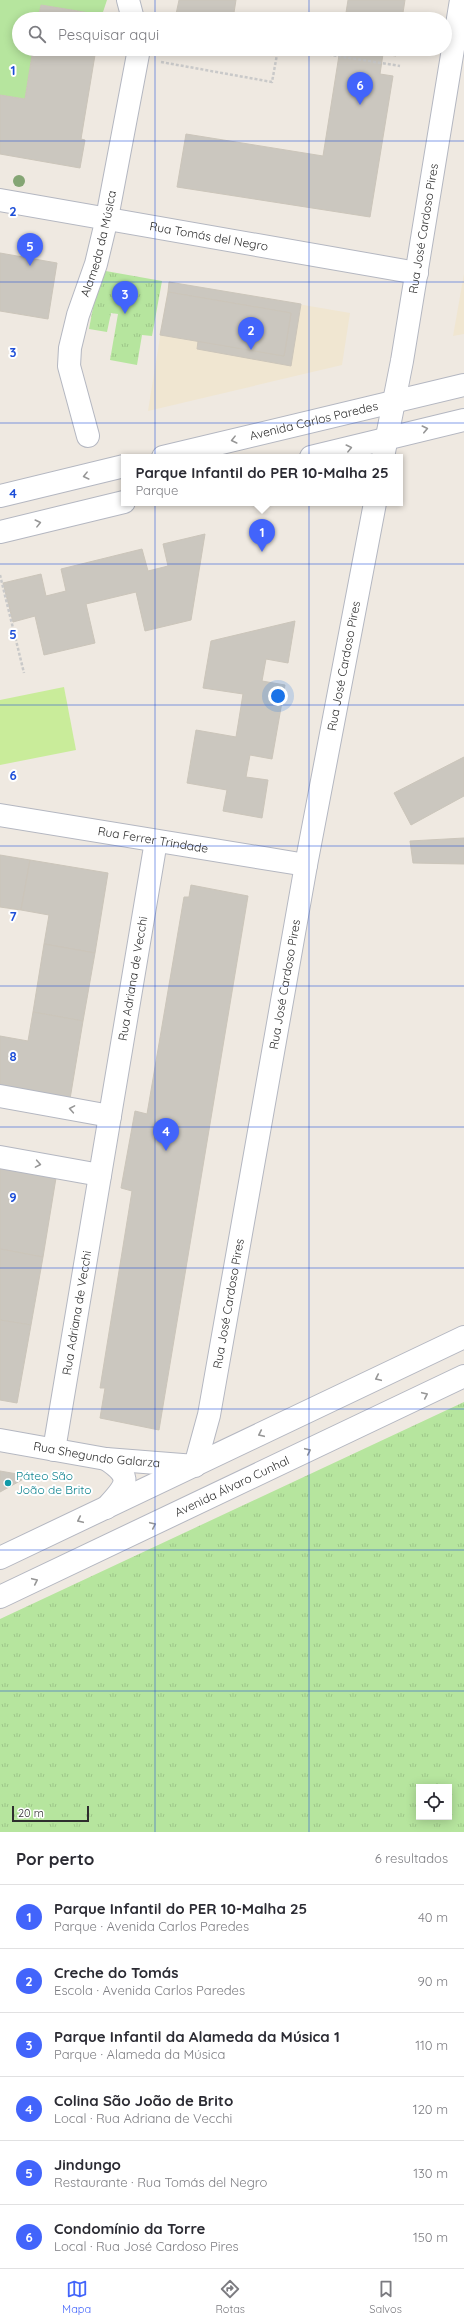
<!DOCTYPE html>
<html lang="pt">
<meta charset="utf-8">
<style>
:root{--surface:#fff;--page:#f7f7f7;--text:#2b2b33;--muted:#7c7c81;--line:#e1e1e2;--accent:#4264fb}
body{margin:0;font-family:Quicksand,sans-serif;background:var(--page);color:var(--text)}
.controls{position:absolute;right:12px;bottom:12px;display:grid;overflow:hidden;border-radius:0px;box-shadow:0 2px 10px #0003}
.controls button{width:36px;height:36px;display:grid;place-items:center;padding:0;border:0;border-bottom:1px solid var(--line);background:var(--surface);color:var(--text);font:20px sans-serif}
.scale{position:absolute;left:12px;bottom:10px;width:77px;box-sizing:border-box;padding-left:4px;border:2px solid #2e2e2e;border-top:0;font-size:11px;line-height:14px;white-space:nowrap;color:#2e2e2e;-webkit-text-stroke:3px #fff;paint-order:stroke}
.you{position:absolute;left:278px;top:696px;width:14px;height:14px;margin:-10px;border:3px solid #fff;border-radius:50%;background:#1a73e8;box-shadow:0 0 0 6px #1a73e833}
.badge{display:grid;place-items:center;width:26px;height:26px;border-radius:50%;background:var(--accent);color:#fff;font-size:13px;font-weight:700}
.pin{position:absolute;translate:-50% -33px;filter:drop-shadow(0 1px 2px #0008)}
.pin::after{content:'';position:absolute;top:21px;width:14px;height:12px;background:inherit;clip-path:polygon(0 0,100% 0,50% 100%)}
.popup{position:absolute;left:121px;top:454px;width:282px;height:52px;box-sizing:border-box;display:grid;place-content:center;border-radius:0px;background:var(--surface);filter:drop-shadow(0 1px 3px #0005);font-size:13px;white-space:nowrap;color:var(--muted)}
.popup b{font-size:15px;color:var(--text)}
.popup::after{content:'';position:absolute;left:50%;top:100%;margin-left:-8px;border:8px solid transparent;border-top-color:var(--surface)}
.list{margin:0;padding:0;list-style:none}
h2{display:flex;justify-content:space-between;align-items:center;height:52px;margin:0;padding:0 16px;font-size:17px}
h2 small{font-size:13px;font-weight:400;color:var(--muted)}
.list li{display:grid;grid-template-columns:26px 1fr auto;gap:12px;align-items:center;box-sizing:border-box;height:64px;padding:0 16px;border-top:1px solid var(--line)}
.list b{display:block;font-size:15px;white-space:nowrap}
.list p{margin:0;font-size:13px;white-space:nowrap;color:var(--muted)}
.list em{font-size:13px;font-style:normal;color:var(--muted)}
.icon{flex:none;width:22px;height:22px;fill:none;stroke:currentColor;stroke-width:2;stroke-linecap:round;stroke-linejoin:round}
.map{position:relative;flex:none;width:464px;height:1832px;overflow:hidden}
.search{position:absolute;background:var(--surface);box-shadow:0 2px 10px #0003;left:12px;right:12px;top:12px;height:44px;display:flex;align-items:center;gap:10px;box-sizing:border-box;padding:0 14px;border-radius:22px;color:var(--muted);font-size:15px}
.sheet{height:436px;background:var(--surface)}
nav{display:flex;justify-content:space-around;align-items:center;box-sizing:border-box;height:56px;border-top:1px solid var(--line);background:var(--surface);font-size:11px;color:var(--muted)}
nav a{display:grid;justify-items:center;gap:2px}
nav .on{color:var(--accent)}
.map>svg:first-child{display:block}
.education{fill:#f0e6d1}
.grass{fill:url(#grass-tufts);fill-rule:evenodd}
.garden{fill:#b6e59e}
.pitch{fill:#c9ec9a}
.building{fill:#cbc7bf;stroke:#cbc5ba}
.lines{fill:none;stroke-linecap:round;stroke-linejoin:round}
.street-casing{stroke:#b4b7c1;stroke-width:24}
.secondary-casing{stroke:#b4b7c1;stroke-width:24}
.path{stroke:#c9c9c9;stroke-width:2.5;stroke-dasharray:3 2;stroke-linecap:butt}
.street{stroke:#fff;stroke-width:22}
.secondary{stroke:#fff;stroke-width:22}
.tree{fill:#84a574}
.oneway{stroke:#969696}
.grid{fill:none;stroke:#1d4ed8;stroke-width:1;stroke-opacity:0.55}
.culture-dot{fill:#0f9aa8;stroke:#fff;stroke-width:1.5}
.labels{text-anchor:middle;stroke-width:4;stroke-linejoin:round;paint-order:stroke}
.street-label{font-size:12px;fill:#2e2e2e;stroke:#fff}
.culture-label{font-size:12px;fill:#0d838f;stroke:#fff;text-anchor:start}
.grid-label{font-size:13px;text-anchor:middle;font-weight:bold;fill:#1d4ed8;stroke:#fff;stroke-width:4;stroke-linejoin:round;paint-order:stroke}
</style>
<div class="map">
<svg width="464" height="1832" viewBox="0 0 464 1832">
<defs>
<pattern id="grass-tufts" width="24" height="20" patternUnits="userSpaceOnUse"><rect width="24" height="20" fill="#b6e59e"/><path d="M3 7l-1-3M5 7V3M7 7l1-3M15 17l-1-3M17 17v-4M19 17l1-3" fill="none" stroke="#9dc588"/></pattern>
</defs>
<rect width="100%" height="100%" fill="#efe9e1"/>
<!-- education -->
<g class="education">
<polygon points="464,274 464,334 453,336"/>
<polygon points="169,282 350,313 342,365 148,411"/>
</g>
<!-- grass -->
<g class="grass">
<polygon points="100,270 162,281 152,336 142,335 137,365 110,360 118,314 111,313 107,332 89,329"/>
<path d="M464 1402V1832H0V1619ZM419 1787H449V1817H419Z"/>
</g>
<!-- garden -->
<polygon class="garden" points="0,0 107,0 102,15 41,5 38,19 19,19 19,49 33,49 25,99 0,95"/>
<!-- pitch -->
<polygon class="pitch" points="64,687 76,750 0,765 0,700"/>
<!-- building -->
<g class="building">
<polygon points="179,0 236,0 233,19 175,19"/>
<polygon points="348,0 405,0 402,19 345,19"/>
<polygon points="41,5 102,15 101,19 38,19"/>
<polygon points="33,49 96,49 81,139 85,140 80,168 0,154 0,95 25,99"/>
<polygon points="340,49 397,49 396,56 383,54 380,74 393,76 370,217 177,187 186,134 323,156"/>
<polygon points="0,253 57,263 48,319 0,311"/>
<polygon points="169,282 301,304 291,366 197,349 198,341 284,356 291,313 168,292"/>
<polygon points="168,292 291,313 284,356 160,335"/>
<polygon points="205,534 191,620 145,631 136,592 86,604 95,643 44,655 35,616 13,622 3,583 41,574 46,596 66,591 61,569 142,549 148,571 168,566 163,544"/>
<polygon points="295,621 288,663 266,659 262,681 285,685 272,759 250,755 246,777 268,780 262,818 223,811 227,790 187,783 196,730 236,737 243,694 203,688 211,641"/>
<polygon points="464,757 464,796 411,825 394,793"/>
<polygon points="464,838 464,864 413,863 410,841"/>
<polygon points="0,855 30,860 21,910 0,907"/>
<polygon points="30,860 108,873 95,953 44,944 49,915 21,910"/>
<polygon points="191,885 248,896 159,1430 100,1418 105,1388 100,1388 132,1191 121,1188 135,1111 147,1114 184,897 189,897"/>
<polygon points="44,944 95,953 83,1021 33,1012"/>
<polygon points="33,1012 83,1021 70,1099 0,1088 0,1036 28,1041"/>
<polygon points="0,1168 56,1178 43,1257 0,1249"/>
<polygon points="0,1249 43,1257 31,1325 0,1320"/>
<polygon points="0,1320 31,1325 17,1403 0,1400"/>
<polygon points="0,1471 29,1476 0,1492"/>
</g>
<g class="lines">
<defs>
<g id="street">
<polyline points="128,0 133,19"/>
<path id="s1" d="M0 200 417 273"/>
<path id="s2" d="M88 436 69 366 70 348 78 315 96 264 107 218 139 49"/>
<path id="s3" d="M383 457 402 361 461 0"/>
<path id="s4" d="M0 815 306 865"/>
<polyline points="0,1096 110,1116"/>
<polyline points="0,1157 100,1175"/>
<path id="s5" d="M0 1440 106 1459 195 1466 209 1415 306 865 375 503"/>
<path id="s6" d="M54 1450 156 841"/>
<path d="M106 1508C126 1486 135 1478 106 1459"/>
</g>
<g id="secondary">
<path id="s7" d="M163 457 464 385"/>
<polyline points="311,457 464,420"/>
<polyline points="0,496 124,466"/>
<polyline points="0,532 124,502"/>
<polyline points="0,1558 464,1337"/>
<path id="s8" d="M0 1597 464 1376"/>
</g>
</defs>
<!-- street casing -->
<use href="#street" class="street-casing"/>
<!-- secondary casing -->
<use href="#secondary" class="secondary-casing"/>
<!-- path -->
<g class="path">
<polyline points="294,49 400,66"/>
<polyline points="161,62 272,82 278,49"/>
<polyline points="0,575 24,673"/>
</g>
<!-- street -->
<use href="#street" class="street"/>
<!-- secondary -->
<use href="#secondary" class="secondary"/>
</g>
<!-- trees -->
<circle class="tree" cx="19" cy="181" r="6"/>
<!-- one-way arrows -->
<defs><path id="oneway-chevron" d="M-2-3.5L2.5 0L-2 3.5" fill="none" stroke-width="1.6" stroke-linecap="round" stroke-linejoin="round"/></defs>
<g class="oneway">
<use href="#oneway-chevron" transform="translate(425 429) rotate(-13)"/>
<use href="#oneway-chevron" transform="translate(234 440) rotate(166)"/>
<use href="#oneway-chevron" transform="translate(349 448) rotate(-14)"/>
<use href="#oneway-chevron" transform="translate(86 476) rotate(166)"/>
<use href="#oneway-chevron" transform="translate(38 523) rotate(-14)"/>
<use href="#oneway-chevron" transform="translate(72 1109) rotate(-170)"/>
<use href="#oneway-chevron" transform="translate(38 1164) rotate(10)"/>
<use href="#oneway-chevron" transform="translate(378 1378) rotate(155)"/>
<use href="#oneway-chevron" transform="translate(425 1395) rotate(-25)"/>
<use href="#oneway-chevron" transform="translate(261 1434) rotate(155)"/>
<use href="#oneway-chevron" transform="translate(308 1451) rotate(-25)"/>
<use href="#oneway-chevron" transform="translate(80 1520) rotate(155)"/>
<use href="#oneway-chevron" transform="translate(153 1525) rotate(-25)"/>
<use href="#oneway-chevron" transform="translate(35 1581) rotate(-25)"/>
</g>
<!-- grid -->
<path class="grid" d="M155 0V19M309 0V19M155 49V1832M309 49V1832M0 141H464M0 282H464M0 423H464M0 564H464M0 705H464M0 846H464M0 986H464M0 1127H464M0 1268H464M0 1409H464M0 1550H464M0 1691H464"/>
<!-- markers -->
<circle class="culture-dot" cx="8" cy="1483" r="4"/>
<g class="labels">
<!-- street labels -->
<g class="street-label">
<text dy="4" stroke="none"><textPath href="#s3" startOffset="232">Rua José Cardoso Pires</textPath></text>
<text dy="4" stroke="none"><textPath href="#s1" startOffset="212">Rua Tomás del Negro</textPath></text>
<text dy="4" stroke="none"><textPath href="#s2" startOffset="199">Alameda da Música</textPath></text>
<text dy="4" stroke="none"><textPath href="#s7" startOffset="155">Avenida Carlos Paredes</textPath></text>
<text dy="4" stroke="none"><textPath href="#s5" startOffset="1011">Rua José Cardoso Pires</textPath></text>
<text dy="4" stroke="none"><textPath href="#s4" startOffset="155">Rua Ferrer Trindade</textPath></text>
<text dy="4" stroke="none"><textPath href="#s6" startOffset="478">Rua Adriana de Vecchi</textPath></text>
<text dy="4" stroke="none"><textPath href="#s5" startOffset="687">Rua José Cardoso Pires</textPath></text>
<text dy="4" stroke="none"><textPath href="#s5" startOffset="363">Rua José Cardoso Pires</textPath></text>
<text dy="4" stroke="none"><textPath href="#s6" startOffset="139">Rua Adriana de Vecchi</textPath></text>
<text dy="4" stroke="none"><textPath href="#s5" startOffset="98">Rua Shegundo Galarza</textPath></text>
<text dy="4" stroke="none"><textPath href="#s8" startOffset="257">Avenida Álvaro Cunhal</textPath></text>
</g>
<!-- culture labels -->
<g class="culture-label">
<text x="16" y="1480">Páteo São<tspan x="16" dy="14">João de Brito</tspan></text>
</g>
</g>
<g class="grid-label">
<text x="13" y="75">1</text>
<text x="13" y="216">2</text>
<text x="13" y="357">3</text>
<text x="13" y="498">4</text>
<text x="13" y="639">5</text>
<text x="13" y="780">6</text>
<text x="13" y="921">7</text>
<text x="13" y="1061">8</text>
<text x="13" y="1202">9</text>
</g>
</svg>
<div class="controls">
<button><svg class="icon" aria-label="locate" viewBox="0 0 24 24"><circle cx="12" cy="12" r="6"/><path d="M12 2v4M12 18v4M2 12h4M18 12h4"/></svg></button>
</div>
<div class="scale">20 m</div>
<div class="you"></div>
<div class="pin badge" style="left:262px;top:552px">1</div>
<div class="popup"><b>Parque Infantil do PER 10-Malha 25</b>Parque</div>
<div class="pin badge" style="left:251px;top:350px">2</div>
<div class="pin badge" style="left:125px;top:314px">3</div>
<div class="pin badge" style="left:166px;top:1151px">4</div>
<div class="pin badge" style="left:30px;top:266px">5</div>
<div class="pin badge" style="left:360px;top:105px">6</div>
<div class="search"><svg class="icon" aria-label="search" viewBox="0 0 24 24"><circle cx="10" cy="10" r="6"/><path d="M15 15l6 6"/></svg>Pesquisar aqui</div>
</div>
<section class="sheet">
<h2>Por perto<small>6 resultados</small></h2>
<ul class="list">
<li><span class="badge">1</span><div><b>Parque Infantil do PER 10-Malha 25</b><p>Parque · Avenida Carlos Paredes</p></div><em>40 m</em></li>
<li><span class="badge">2</span><div><b>Creche do Tomás</b><p>Escola · Avenida Carlos Paredes</p></div><em>90 m</em></li>
<li><span class="badge">3</span><div><b>Parque Infantil da Alameda da Música 1</b><p>Parque · Alameda da Música</p></div><em>110 m</em></li>
<li><span class="badge">4</span><div><b>Colina São João de Brito</b><p>Local · Rua Adriana de Vecchi</p></div><em>120 m</em></li>
<li><span class="badge">5</span><div><b>Jindungo</b><p>Restaurante · Rua Tomás del Negro</p></div><em>130 m</em></li>
<li><span class="badge">6</span><div><b>Condomínio da Torre</b><p>Local · Rua José Cardoso Pires</p></div><em>150 m</em></li>
</ul>
</section>
<nav>
<a class="on"><svg class="icon" aria-label="map" viewBox="0 0 24 24"><path d="M3 6l6-2 6 2 6-2v14l-6 2-6-2-6 2zM9 4v14M15 6v14"/></svg>Mapa</a>
<a><svg class="icon" aria-label="directions" viewBox="0 0 24 24"><path d="M12 3l9 9-9 9-9-9zM9 14v-3h6M13 9l2 2-2 2"/></svg>Rotas</a>
<a><svg class="icon" aria-label="saved" viewBox="0 0 24 24"><path d="M7 4h10v16l-5-4-5 4z"/></svg>Salvos</a>
</nav>
